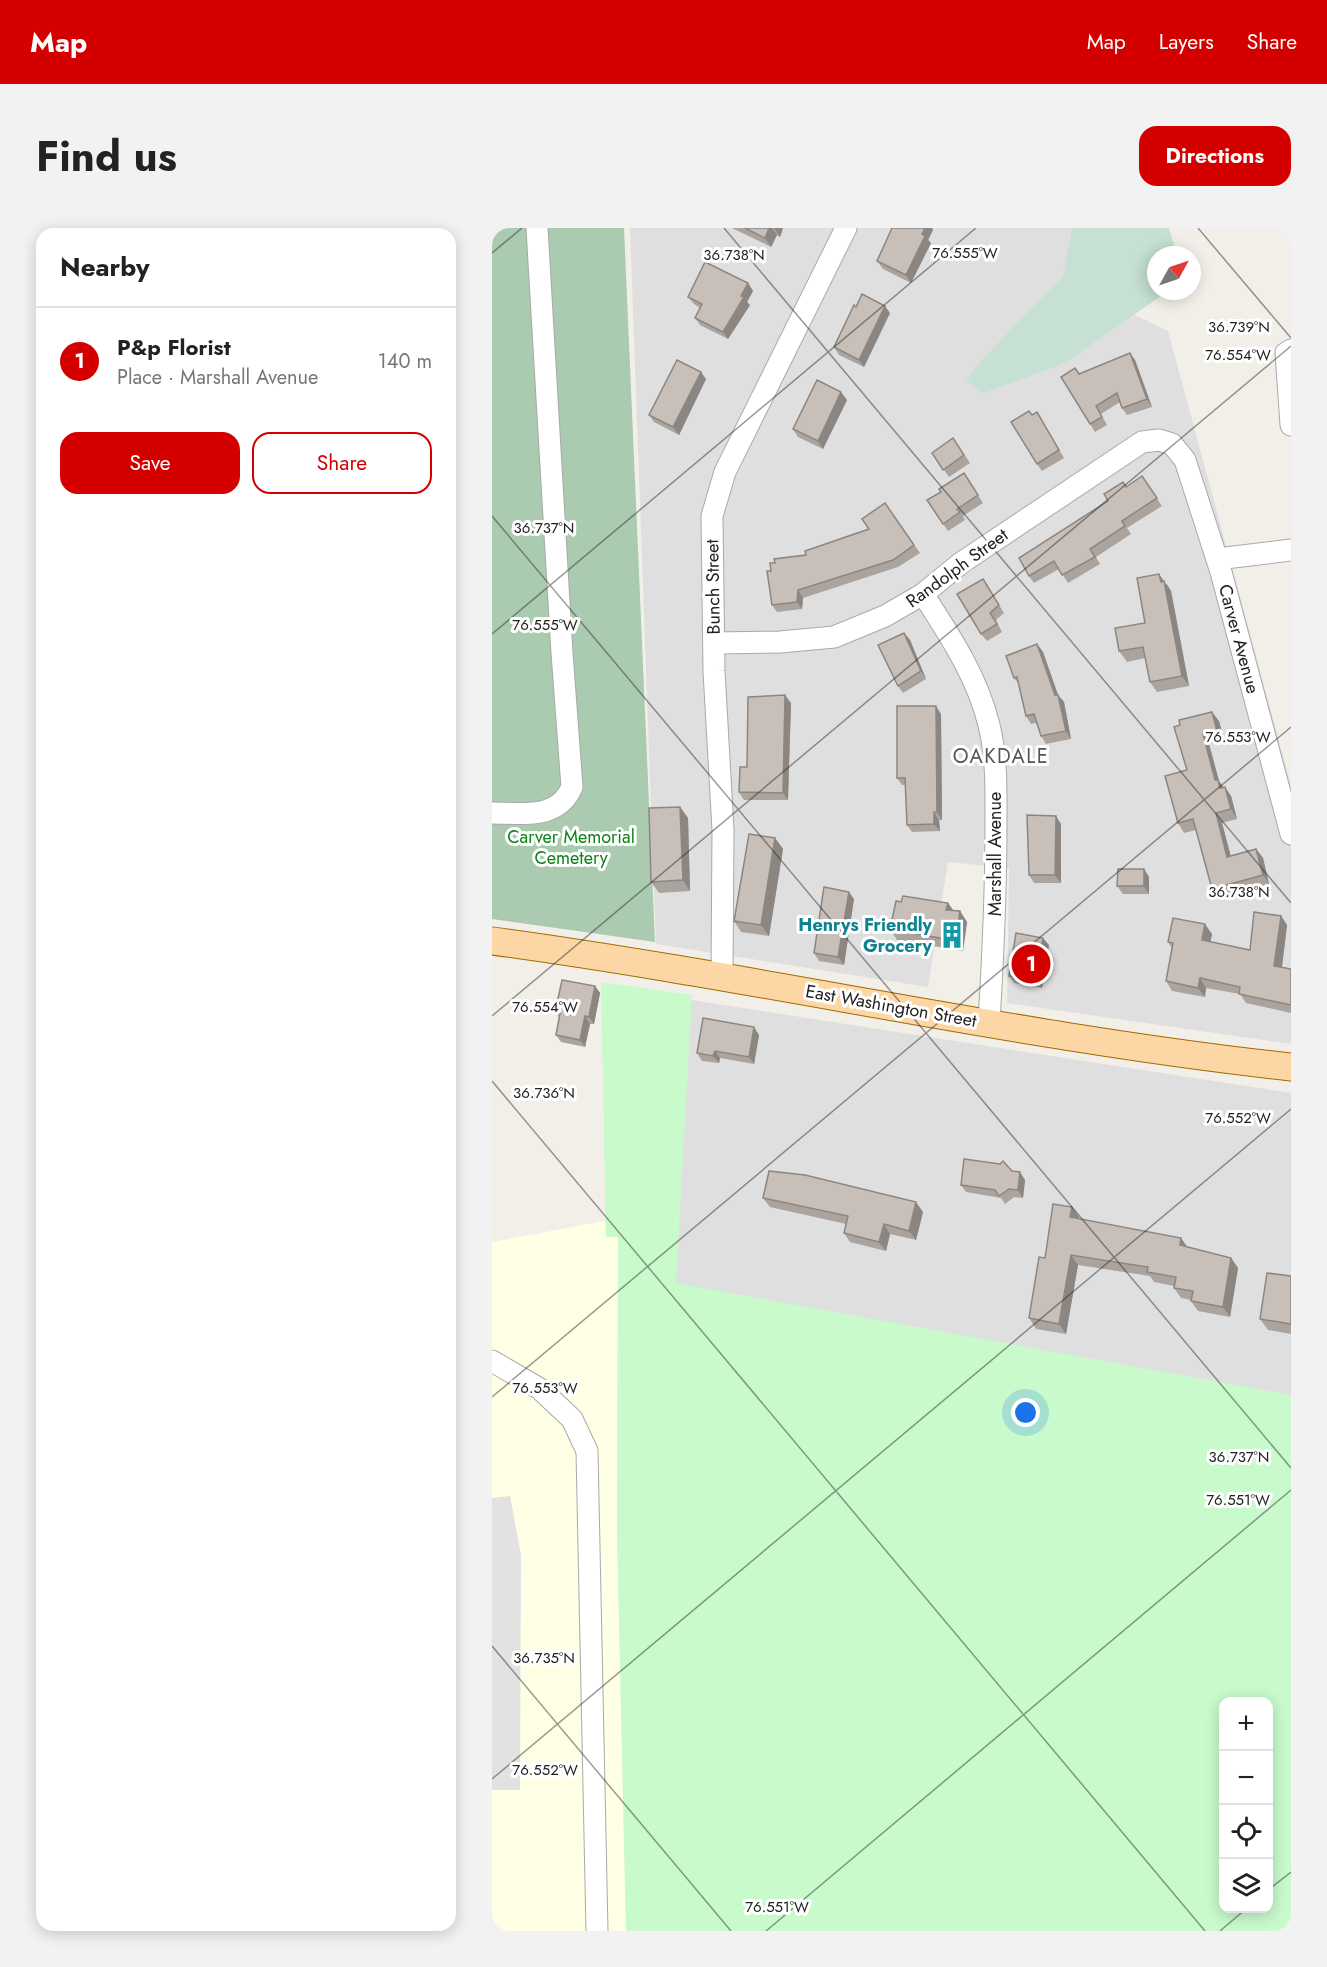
<!DOCTYPE html>
<meta charset="utf-8">
<style>
:root{--surface:#fff;--page:#f2f2f2;--text:#222;--muted:#767676;--line:#e0e0e0;--accent:#d40000}
body{margin:0;font-family:Jost,sans-serif;background:var(--page);color:var(--text)}
.controls{position:absolute;right:18px;bottom:18px;display:grid;overflow:hidden;border-radius:12px;box-shadow:0 3px 15px #0003}
.controls button{width:54px;height:54px;display:grid;place-items:center;padding:0;border:0;border-bottom:2px solid var(--line);background:var(--surface);color:var(--text);font:30px sans-serif}
.compass{position:absolute;left:655px;top:18px;width:54px;height:54px;border-radius:50%;background:var(--surface);box-shadow:0 3px 15px #0003;rotate:50deg}
.you{position:absolute;left:534px;top:1185px;width:21px;height:21px;margin:-15px;border:4px solid #fff;border-radius:50%;background:#1a73e8;box-shadow:0 0 0 9px #1a73e833}
.badge{display:grid;place-items:center;width:39px;height:39px;border-radius:50%;background:var(--accent);color:#fff;font-size:20px;font-weight:700}
.pin{position:absolute;translate:-50% -50%;border:3px solid #fff;box-shadow:0 2px 6px #0006}
.list{margin:0;padding:0;list-style:none}
h2{display:flex;justify-content:space-between;align-items:center;height:78px;margin:0;padding:0 24px;font-size:26px}
h2 small{font-size:20px;font-weight:400;color:var(--muted)}
.list li{display:grid;grid-template-columns:39px 1fr auto;gap:18px;align-items:center;box-sizing:border-box;height:108px;padding:0 24px;border-top:2px solid var(--line)}
.list b{display:block;font-size:22px;white-space:nowrap}
.list p{margin:0;font-size:20px;white-space:nowrap;color:var(--muted)}
.list em{font-size:20px;font-style:normal;color:var(--muted)}
.actions{display:flex;gap:12px;padding:18px 24px}
.actions a{flex:1;padding:14px 0;border:2px solid var(--accent);border-radius:18px;text-align:center;font-size:21px;color:var(--accent)}
.actions .main{background:var(--accent);color:#fff}
.icon{flex:none;width:33px;height:33px;fill:none;stroke:currentColor;stroke-width:2;stroke-linecap:round;stroke-linejoin:round}
.map{position:relative;flex:none;width:799px;height:1703px;overflow:hidden;border-radius:18px}
header{display:flex;align-items:center;gap:36px;box-sizing:border-box;height:84px;padding:0 30px;background:var(--accent);color:#fff}
header strong{font-size:28px}
nav{display:flex;gap:33px;margin-inline-start:auto;font-size:21px}
.intro{display:flex;align-items:center;justify-content:space-between;box-sizing:border-box;height:144px;padding:0 36px}
h1{margin:0;font-size:42px}
.button{padding:15px 27px;border-radius:18px;background:var(--accent);color:#fff;font-size:21px;font-weight:700}
main{display:flex;gap:36px;padding:0 36px}
aside{flex:1;background:var(--surface);border-radius:18px;box-shadow:0 3px 15px #0003}
.map>svg:first-child{display:block}
.residential{fill:#e0dfdf}
.education{fill:#ffffe5}
.wetland{fill:#c6e0d4}
.cemetery{fill:#aacbaf}
.park{fill:#c8facc;fill-rule:evenodd}
.parking{fill:#e2e2e2}
.lines{fill:none;stroke-linecap:round;stroke-linejoin:round}
.minor-casing{stroke:#a9a9a9;stroke-width:23}
.major-casing{stroke:#a06b00;stroke-width:29}
.minor{stroke:#fff;stroke-width:21}
.major{stroke:#fcd6a4;stroke-width:27}
.wall{fill:#aba49e}
.shaded-wall{fill:#8b8681}
.building{fill:#c7bfb8;stroke:#8b8681;stroke-width:1.5}
.ticks{fill:none;stroke:#222;stroke-width:1.5;stroke-opacity:0.45}
.labels{text-anchor:middle;stroke-width:6;stroke-linejoin:round;paint-order:stroke}
.street-label{font-size:18px;fill:#222;stroke:#fff}
.park-label{font-size:18px;fill:#0c8416;stroke:#fff}
.culture-label{font-size:18px;font-weight:bold;fill:#0d838f;stroke:#fff;text-anchor:end}
.neighbourhood-label{font-size:20px;letter-spacing:1.5px;fill:#555;stroke:#fff}
.ticks-label{font-size:15px;text-anchor:middle;fill:#222;stroke:#fff;stroke-width:6;stroke-linejoin:round;paint-order:stroke}
</style>
<header>
<strong>Map</strong>
<nav><a>Map</a><a>Layers</a><a>Share</a></nav>
</header>
<div class="intro"><h1>Find us</h1><a class="button">Directions</a></div>
<main>
<aside>
<h2>Nearby<small></small></h2>
<ul class="list">
<li><span class="badge">1</span><div><b>P&amp;p Florist</b><p>Place · Marshall Avenue</p></div><em>140 m</em></li>
</ul>
<div class="actions"><a class="main">Save</a><a>Share</a></div>
</aside>
<div class="map">
<svg width="799" height="1703" viewBox="0 0 799 1703">
<rect width="100%" height="100%" fill="#f2efe9"/>
<!-- residential -->
<g class="residential">
<polygon points="138,0 601,0 603,68 676,103 799,557 799,816 515,775 517,640 456,634 436,759 164,716"/>
<polygon points="199,772 799,865 799,1170 181,1060"/>
</g>
<!-- education -->
<polygon class="education" points="113,993 114,1008 126,1008 125,1303 134,1703 0,1703 0,1014"/>
<!-- wetland -->
<polygon class="wetland" points="580,0 677,0 685,27 664,27 664,63 676,63 573,135 492,165 474,152 487,135 571,48"/>
<!-- cemetery -->
<polygon class="cemetery" points="0,0 132,0 163,714 0,691"/>
<!-- park -->
<path class="park" d="M109 754 200 767 184 1055 799 1167V1703H134L125 1303 126 1009H114ZM732 1474H776V1680H732Z"/>
<!-- parking -->
<polygon class="parking" points="18,1268 29,1327 28,1562 0,1562 0,1270"/>
<g class="lines">
<defs>
<g id="minor">
<polyline points="799,122 794,125 799,197"/>
<polyline points="725,331 799,322"/>
<path d="M431 366C458 408 485 448 497 497 505 529 504 564 504 597 504 663 501 728 497 794"/>
<polyline points="222,415 288,414 342,409 393,388 431,366 469,335 650,214 667,212 680,216 693,232 729,344 799,606"/>
<path d="M0 585C31 585 66 592 80 559L70 425 45 0"/>
<polyline points="230,749 231,602 222,443 220,288 233,244 354,0"/>
<polyline points="0,1133 48,1161 80,1191 95,1223 105,1703"/>
</g>
<path id="major" d="M0 713C267 749 531 810 799 839"/>
</defs>
<!-- minor casing -->
<use href="#minor" class="minor-casing"/>
<!-- major casing -->
<use href="#major" class="major-casing"/>
<!-- minor -->
<use href="#minor" class="minor"/>
<!-- major -->
<use href="#major" class="major"/>
</g>
<!-- wall -->
<g class="wall">
<polygon points="240,0 291,0 288,9 285,7 279,19"/>
<polygon points="400,0 440,0 441,2 436,12 439,15 419,55 391,41 385,33"/>
<polygon points="256,55 261,63 255,74 258,77 236,111 208,97 203,90 208,80 202,76 196,69"/>
<polygon points="398,85 372,139 347,127 342,119"/>
<polygon points="638,125 643,132 660,179 635,187 630,180 628,174 609,186 615,197 603,204 598,196 583,140 588,146"/>
<polygon points="214,151 187,207 162,194 157,187"/>
<polygon points="355,172 331,221 306,209 301,201"/>
<polygon points="545,184 572,230 550,243 545,236 540,187"/>
<polygon points="461,210 478,235 457,249 440,225"/>
<polygon points="472,245 491,275 471,288 473,292 456,303 435,272 449,264"/>
<polygon points="650,248 670,278 635,300 639,306 604,329 608,336 576,355 567,341 542,355 537,348 616,273 634,259"/>
<polygon points="393,275 428,325 406,339 311,370 310,381 285,384 280,377 279,343 314,327 377,301"/>
<polygon points="675,356 679,363 697,458 665,464 658,454 653,430 635,434 627,423 653,395"/>
<polygon points="496,359 512,385 504,392 510,404 495,413 489,406"/>
<polygon points="412,405 418,412 434,451 411,465 406,458"/>
<polygon points="545,416 551,424 566,467 572,474 579,511 554,516 549,508 544,495 539,496 534,488 527,456 522,450"/>
<polygon points="299,475 296,572 252,572 247,564"/>
<polygon points="449,486 450,592 447,592 448,603 420,604 415,597 414,557 410,557 405,550"/>
<polygon points="727,493 732,512 717,516 727,553 739,568 745,591 730,595 739,628 764,621 771,630 777,656 726,670 720,661 704,602 692,605 686,595 695,542 688,497"/>
<polygon points="188,579 196,590 198,663 167,665 159,654"/>
<polygon points="569,596 569,655 542,655 537,647"/>
<polygon points="283,610 291,621 277,708 249,704 242,693"/>
<polygon points="652,641 657,649 657,666 631,666 625,658"/>
<polygon points="362,671 352,737 327,733 322,725"/>
<polygon points="456,675 461,682 468,683 475,694 471,723 405,712 398,701"/>
<polygon points="789,688 795,697 790,739 799,741 799,785 754,775 748,766 714,760 713,769 680,763 674,753 680,720 676,714 720,706 718,714 758,722"/>
<polygon points="557,717 550,760 522,755 517,748"/>
<polygon points="103,758 108,765 102,796 98,796 93,819 69,814 64,807 67,789 63,784"/>
<polygon points="267,807 262,836 228,830 227,835 210,833 205,825"/>
<polygon points="520,943 533,952 531,970 522,969 513,976 509,970 474,964 469,957"/>
<polygon points="271,970 431,984 424,1012 398,1006 394,1023 358,1014 352,1005 354,996 278,979"/>
<polygon points="587,989 587,991 739,1030 746,1040 738,1089 706,1083 699,1073 699,1072 689,1070 682,1060 682,1058 662,1054 658,1048 586,1037 574,1106 544,1101 537,1090 553,1030"/>
<polygon points="799,1048 799,1106 776,1102 768,1091"/>
</g>
<!-- shaded-wall -->
<g class="shaded-wall">
<polygon points="277,0 280,0 285,7 279,19 273,10"/>
<polygon points="282,0 291,0 288,9"/>
<polygon points="433,0 440,0 441,2 436,12 439,15 419,55 414,47"/>
<polygon points="256,55 261,63 255,74 258,77 236,111 231,104"/>
<polygon points="393,78 398,85 372,139 367,132"/>
<polygon points="638,125 643,132 660,179 655,171"/>
<polygon points="209,144 214,151 187,207 181,199"/>
<polygon points="349,164 355,172 331,221 326,213"/>
<polygon points="667,346 679,363 697,458 690,448"/>
<polygon points="306,362 311,370 310,381 305,374"/>
<polygon points="412,405 418,412 434,451 429,443"/>
<polygon points="545,416 551,424 567,470 566,467 572,474 579,511 574,503 563,467"/>
<polygon points="293,467 299,475 296,572 291,565"/>
<polygon points="444,478 449,486 450,592 445,584"/>
<polygon points="720,484 727,493 732,512 725,503"/>
<polygon points="711,506 717,516 727,553 732,561 735,569 723,552"/>
<polygon points="733,559 739,568 745,591 739,581"/>
<polygon points="188,579 196,590 198,663 191,652"/>
<polygon points="442,584 447,592 448,603 442,596"/>
<polygon points="724,585 730,595 741,638 735,629"/>
<polygon points="564,588 569,596 569,655 563,647"/>
<polygon points="283,610 291,621 277,708 269,697"/>
<polygon points="764,621 771,630 777,656 771,647"/>
<polygon points="652,641 657,649 657,666 652,658"/>
<polygon points="357,664 362,671 352,737 346,729"/>
<polygon points="456,675 463,685 454,682"/>
<polygon points="468,683 475,694 471,723 464,713"/>
<polygon points="789,688 795,697 789,747 782,738"/>
<polygon points="713,696 720,706 717,722 710,712"/>
<polygon points="551,710 557,717 550,760 545,752"/>
<polygon points="708,750 714,760 713,769 706,760"/>
<polygon points="103,758 108,765 102,796 97,789"/>
<polygon points="93,788 98,796 93,819 88,812"/>
<polygon points="262,799 267,807 262,836 257,829"/>
<polygon points="223,823 228,830 227,835 221,828"/>
<polygon points="528,944 533,952 531,970 526,962"/>
<polygon points="424,974 431,984 424,1012 417,1003"/>
<polygon points="580,979 587,989 585,999 578,989"/>
<polygon points="392,996 398,1006 394,1023 387,1014"/>
<polygon points="689,1010 696,1020 688,1017"/>
<polygon points="579,1027 586,1037 574,1106 567,1096"/>
<polygon points="739,1030 746,1040 738,1089 731,1079"/>
</g>
<!-- building -->
<g class="building">
<polygon points="253,0 277,0 273,10"/>
<polygon points="400,0 433,0 430,6 433,8 414,47 385,33"/>
<polygon points="213,34 256,55 249,68 252,69 231,104 203,90 210,76 196,69"/>
<polygon points="370,66 393,78 367,132 342,119 362,77 364,79"/>
<polygon points="638,125 655,171 630,180 625,165 604,178 610,189 598,196 569,149 583,140 587,146"/>
<polygon points="185,132 209,144 181,199 157,187"/>
<polygon points="325,152 349,164 326,213 301,201"/>
<polygon points="537,183 540,187 545,184 567,222 545,236 519,194"/>
<polygon points="461,210 472,227 451,242 440,225"/>
<polygon points="472,245 486,267 465,281 468,284 451,296 435,272 449,264 447,261"/>
<polygon points="650,248 665,270 630,293 633,298 598,321 603,329 570,347 562,333 537,348 527,330 616,273 612,266 631,254 634,259"/>
<polygon points="393,275 422,317 401,332 306,362 305,374 280,377 275,343 279,343 278,335 283,335 282,331 314,327 313,323 377,301 370,291"/>
<polygon points="667,346 669,354 672,353 690,448 658,454 651,419 627,423 623,400 653,395 645,350"/>
<polygon points="491,351 507,377 498,385 505,396 489,406 465,366"/>
<polygon points="412,405 429,443 406,458 386,417"/>
<polygon points="545,416 563,467 566,467 574,503 549,508 542,486 534,488 525,449 522,450 514,428"/>
<polygon points="293,467 291,565 247,564 248,539 255,539 256,469"/>
<polygon points="405,478 444,478 445,584 442,584 442,596 415,597 413,550 405,550"/>
<polygon points="720,484 725,503 711,506 723,552 726,552 728,560 733,559 739,581 724,585 735,629 764,621 771,647 720,661 701,591 686,595 673,548 695,542 682,499 688,497 687,492"/>
<polygon points="188,579 191,652 159,654 157,580"/>
<polygon points="535,587 564,588 563,647 537,647"/>
<polygon points="257,606 283,610 269,697 242,693"/>
<polygon points="626,641 652,641 652,658 625,658"/>
<polygon points="332,659 357,664 346,729 322,725"/>
<polygon points="411,668 456,675 454,682 468,683 464,713 398,701 404,673 409,674"/>
<polygon points="762,684 789,688 782,738 799,741 799,777 747,766 748,759 708,750 706,760 674,753 681,715 676,714 681,690 713,696 710,712 758,722"/>
<polygon points="524,705 551,710 545,752 517,748"/>
<polygon points="70,752 103,758 97,789 93,788 88,812 64,807 68,785 63,784"/>
<polygon points="211,790 262,799 257,829 223,823 221,828 205,825"/>
<polygon points="472,931 508,936 511,933 520,943 528,944 526,962 517,961 507,968 503,962 469,957"/>
<polygon points="277,943 313,947 424,974 417,1003 392,996 387,1014 352,1005 356,988 271,970"/>
<polygon points="561,976 580,979 578,989 689,1010 688,1017 739,1030 731,1079 699,1073 701,1063 682,1060 684,1049 655,1044 656,1039 579,1027 567,1096 537,1090 547,1029 553,1030"/>
<polygon points="775,1045 799,1048 799,1096 768,1091"/>
</g>
<!-- ticks -->
<path class="ticks" d="M232 0 799 675M706 0 799 110M0 25 30 0M0 288 799 1240M0 406 484 0M0 788 799 118M0 853 713 1703M0 1169 799 499M0 1418 239 1703M0 1551 799 881M776 1662 799 1644M274 1703 799 1262M728 1703 755 1680"/>
<!-- icons -->
<defs>
<symbol id="building-bare" viewBox="-9 -9 18 18"><path d="M-4-6H4V6H1V3H-1V6H-4ZM-2.5-4.3h1.7v1.8h-1.7ZM.8-4.3h1.7v1.8H.8ZM-2.5-1h1.7V.8h-1.7ZM.8-1h1.7V.8H.8Z" fill="#0f9aa8" stroke="#fff" stroke-width="2.5" paint-order="stroke"/></symbol>
</defs>
<g fill-rule="evenodd">
<use href="#building-bare" x="441" y="688" width="38" height="38"/>
</g>
<g class="labels">
<!-- street labels -->
<g class="street-label">
<text transform="translate(465 340) rotate(-36)" y="6">Randolph Street</text>
<text transform="translate(221 359) rotate(-91)" y="6">Bunch Street</text>
<text transform="translate(747 411) rotate(75)" y="6">Carver Avenue</text>
<text transform="translate(503 626) rotate(-90)" y="6">Marshall Avenue</text>
<text transform="translate(399 778) rotate(10)" y="6">East Washington Street</text>
</g>
<!-- park labels -->
<g class="park-label">
<text x="79" y="615">Carver Memorial<tspan x="79" dy="21">Cemetery</tspan></text>
</g>
<!-- culture labels -->
<g class="culture-label">
<text x="440" y="703">Henrys Friendly<tspan x="440" dy="21">Grocery</tspan></text>
</g>
<!-- neighbourhood labels -->
<g class="neighbourhood-label">
<text x="509" y="535">OAKDALE</text>
</g>
</g>
<g class="ticks-label">
<text x="473" y="30">76.555°W</text>
<text x="242" y="32">36.738°N</text>
<text x="747" y="104">36.739°N</text>
<text x="746" y="132">76.554°W</text>
<text x="52" y="305">36.737°N</text>
<text x="53" y="402">76.555°W</text>
<text x="746" y="514">76.553°W</text>
<text x="747" y="669">36.738°N</text>
<text x="53" y="784">76.554°W</text>
<text x="52" y="870">36.736°N</text>
<text x="746" y="895">76.552°W</text>
<text x="53" y="1165">76.553°W</text>
<text x="747" y="1234">36.737°N</text>
<text x="746" y="1277">76.551°W</text>
<text x="52" y="1435">36.735°N</text>
<text x="53" y="1547">76.552°W</text>
<text x="285" y="1684">76.551°W</text>
</g>
</svg>
<div class="controls">
<button>+</button>
<button>−</button>
<button><svg class="icon" aria-label="locate" viewBox="0 0 24 24"><circle cx="12" cy="12" r="6"/><path d="M12 2v4M12 18v4M2 12h4M18 12h4"/></svg></button>
<button><svg class="icon" aria-label="layers" viewBox="0 0 24 24"><path d="M12 4l9 5-9 5-9-5zM3 14l9 5 9-5"/></svg></button>
</div>
<svg class="compass" viewBox="-18 -18 36 36"><path d="M0-13l5 13h-10z" fill="#e53935"/><path d="M0 13l5-13h-10z" fill="#767676"/></svg>
<div class="you"></div>
<div class="pin badge" style="left:539px;top:736px">1</div>
</div>
</main>
